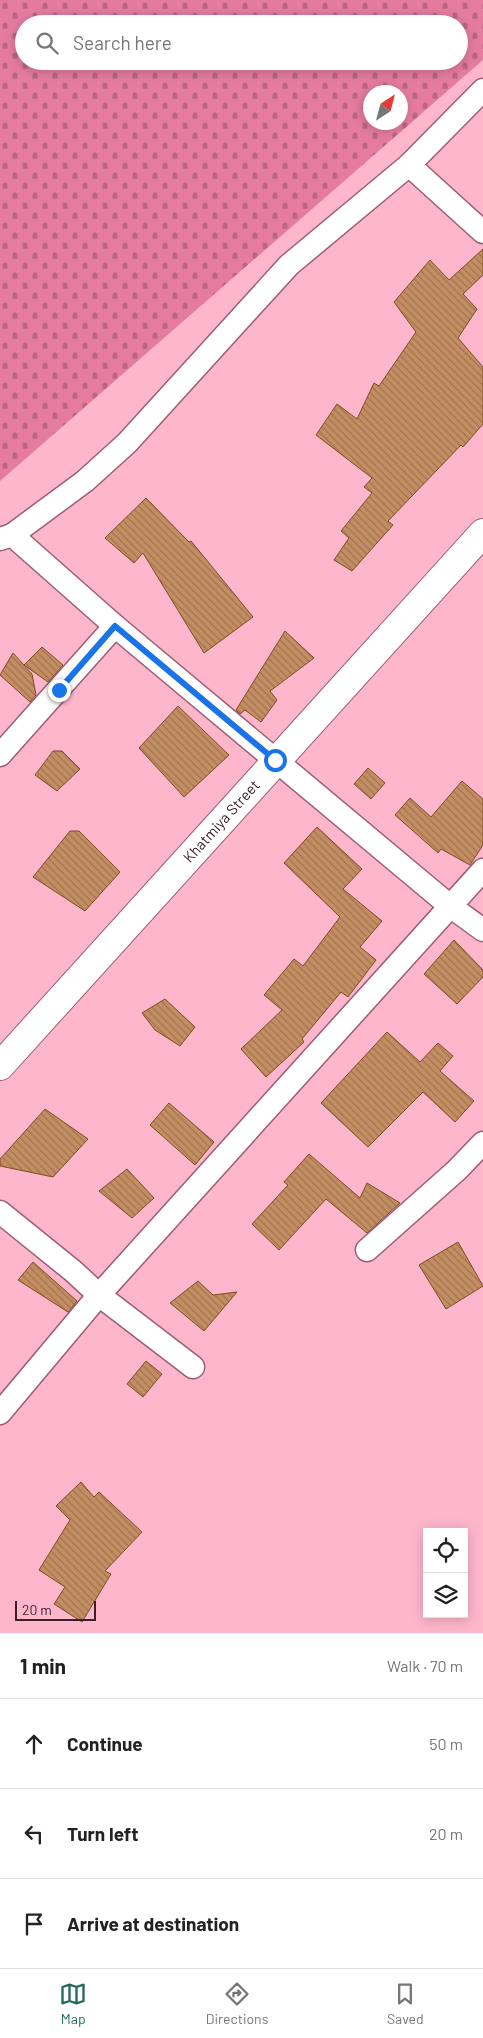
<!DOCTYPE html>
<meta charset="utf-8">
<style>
:root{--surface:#fff;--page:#f6f6f6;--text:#222;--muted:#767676;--line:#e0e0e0;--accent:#23685c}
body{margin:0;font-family:Barlow,sans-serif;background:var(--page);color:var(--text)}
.controls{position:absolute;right:15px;bottom:15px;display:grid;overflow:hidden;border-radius:0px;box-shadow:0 2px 12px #0003}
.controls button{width:45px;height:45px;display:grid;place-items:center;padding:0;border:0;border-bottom:1px solid var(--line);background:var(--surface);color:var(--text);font:25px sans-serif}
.compass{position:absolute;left:363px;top:85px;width:45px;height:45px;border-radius:50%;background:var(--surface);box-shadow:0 2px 12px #0003;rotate:36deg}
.scale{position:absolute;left:15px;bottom:12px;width:81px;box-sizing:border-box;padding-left:5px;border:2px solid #3b2029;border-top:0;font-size:14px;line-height:18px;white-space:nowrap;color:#3b2029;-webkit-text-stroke:4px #feb6cc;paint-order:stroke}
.stop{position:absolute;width:15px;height:15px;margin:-11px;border:4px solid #1a73e8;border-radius:50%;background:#fff}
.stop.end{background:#1a73e8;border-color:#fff;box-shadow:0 1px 5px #0008}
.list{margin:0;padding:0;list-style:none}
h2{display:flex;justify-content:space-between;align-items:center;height:65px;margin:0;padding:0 20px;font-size:21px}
h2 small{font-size:16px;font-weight:400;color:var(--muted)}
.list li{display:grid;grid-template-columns:32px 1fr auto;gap:15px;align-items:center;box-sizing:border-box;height:90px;padding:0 20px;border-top:1px solid var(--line)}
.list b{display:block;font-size:19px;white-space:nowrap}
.list em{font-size:16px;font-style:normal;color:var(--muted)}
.icon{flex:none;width:28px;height:28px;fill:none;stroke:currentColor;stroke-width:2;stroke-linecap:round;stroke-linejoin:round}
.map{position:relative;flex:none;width:483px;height:1633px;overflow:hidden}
.search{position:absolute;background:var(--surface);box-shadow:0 2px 12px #0003;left:15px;right:15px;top:15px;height:55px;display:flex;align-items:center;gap:12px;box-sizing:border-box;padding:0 18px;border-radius:28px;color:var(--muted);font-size:19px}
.sheet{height:335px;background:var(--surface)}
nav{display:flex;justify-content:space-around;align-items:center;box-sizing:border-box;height:70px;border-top:1px solid var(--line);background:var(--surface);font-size:14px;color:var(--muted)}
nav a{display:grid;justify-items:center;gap:2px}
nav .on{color:var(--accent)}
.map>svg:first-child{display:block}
.cemetery{fill:url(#cemetery-stones);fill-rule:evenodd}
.building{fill:url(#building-back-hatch);stroke:#7e4c21}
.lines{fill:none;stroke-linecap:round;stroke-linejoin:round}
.street-casing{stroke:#9d5d72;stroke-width:25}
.secondary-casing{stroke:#9d5d72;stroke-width:30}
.street{stroke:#fff;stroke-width:22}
.secondary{stroke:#fff;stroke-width:28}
.route{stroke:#1a73e8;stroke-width:6}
.labels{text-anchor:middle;stroke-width:4;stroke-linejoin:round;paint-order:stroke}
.street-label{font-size:15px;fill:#3b2029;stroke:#feb6cc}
</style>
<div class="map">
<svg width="483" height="1633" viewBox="0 0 483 1633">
<defs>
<pattern id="cemetery-stones" width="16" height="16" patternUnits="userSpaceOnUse" patternTransform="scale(1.25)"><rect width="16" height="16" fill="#e57ca0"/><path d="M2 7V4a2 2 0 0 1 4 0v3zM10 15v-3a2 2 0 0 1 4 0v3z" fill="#bb6582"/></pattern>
<pattern id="building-back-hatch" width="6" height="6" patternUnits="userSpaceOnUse" patternTransform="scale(1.25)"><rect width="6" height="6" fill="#c48e63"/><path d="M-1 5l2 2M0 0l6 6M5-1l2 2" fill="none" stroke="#a07452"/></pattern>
</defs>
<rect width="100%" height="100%" fill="#feb6cc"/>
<!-- cemetery -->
<path class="cemetery" d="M0 0H483V60L0 481ZM24 24H459V61H24ZM370 92H400V122H370Z"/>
<!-- building -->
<g class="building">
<polygon points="483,249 483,275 463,294 477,309 458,338 483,367 483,424 463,447 461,445 388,521 393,525 352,571 334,560 349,538 341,531 372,493 364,487 372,478 316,435 337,404 357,419 374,383 379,386 416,332 394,302 430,260 449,280"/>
<polygon points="146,498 189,542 191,541 253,617 204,653 143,553 134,563 105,538"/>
<polygon points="285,631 314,658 270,691 277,700 261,722 245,710 240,714 236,710"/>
<polygon points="42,647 63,665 48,682 24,665"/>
<polygon points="13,653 32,674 36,695 30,702 0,675"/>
<polygon points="178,706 229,755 184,797 139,748"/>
<polygon points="53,751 62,751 80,769 57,791 35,775"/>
<polygon points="368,768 385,783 371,799 354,784"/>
<polygon points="462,781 483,799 483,845 470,865 441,849 438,853 395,815 410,798 431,817"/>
<polygon points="317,827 362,869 343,889 382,921 360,947 376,960 348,997 341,992 302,1039 304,1042 266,1077 241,1049 282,1010 264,995 294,959 303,966 340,917 284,863"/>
<polygon points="70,831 79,831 120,872 85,911 33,877"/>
<polygon points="454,940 483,970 483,977 457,1004 424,974"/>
<polygon points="165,999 195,1027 180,1046 155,1030 142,1013"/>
<polygon points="387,1032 420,1062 438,1043 453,1056 440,1071 474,1101 455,1122 423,1092 368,1147 321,1103"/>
<polygon points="169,1103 214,1142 195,1165 150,1125"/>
<polygon points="45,1109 88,1139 53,1177 0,1166 0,1159"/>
<polygon points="309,1154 360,1198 367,1183 400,1203 367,1233 326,1199 279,1250 252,1224 288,1185 284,1182"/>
<polygon points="127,1169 154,1198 132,1218 99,1191"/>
<polygon points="458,1242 483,1286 446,1309 419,1265"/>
<polygon points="33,1262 77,1301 68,1312 18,1280"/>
<polygon points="198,1281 213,1295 237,1292 204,1331 170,1303"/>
<polygon points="146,1361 162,1374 143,1397 127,1384"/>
<polygon points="81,1482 94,1497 99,1492 142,1532 105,1571 111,1574 82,1622 54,1604 65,1587 39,1570 70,1520 56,1506"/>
</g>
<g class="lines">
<defs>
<g id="street">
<polyline points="409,165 483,232"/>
<polyline points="12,535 115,626 450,906 483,930"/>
<polyline points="0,539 12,535 85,481 127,443 289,265 409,165 483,90"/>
<polyline points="0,755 115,626"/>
<polyline points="0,1212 73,1271 99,1295 193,1367"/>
<polyline points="367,1250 457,1170 483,1143"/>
<polyline points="0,1413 99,1295 483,870"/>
</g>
<g id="secondary">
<path id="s1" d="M0 1066 483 533"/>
</g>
</defs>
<!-- street casing -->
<use href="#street" class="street-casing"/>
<!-- secondary casing -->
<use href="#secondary" class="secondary-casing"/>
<!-- street -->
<use href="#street" class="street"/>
<!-- secondary -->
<use href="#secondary" class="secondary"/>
</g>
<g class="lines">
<!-- route -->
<polyline class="route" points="59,690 115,626 275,760"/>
</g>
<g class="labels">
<!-- street labels -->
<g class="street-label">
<text dy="5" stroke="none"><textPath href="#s1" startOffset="330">Khatmiya Street</textPath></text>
</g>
</g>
</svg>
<div class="controls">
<button><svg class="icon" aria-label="locate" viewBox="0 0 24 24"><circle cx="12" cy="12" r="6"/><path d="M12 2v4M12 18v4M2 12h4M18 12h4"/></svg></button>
<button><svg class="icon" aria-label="layers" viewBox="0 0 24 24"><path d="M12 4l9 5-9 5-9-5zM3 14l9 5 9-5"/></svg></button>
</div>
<svg class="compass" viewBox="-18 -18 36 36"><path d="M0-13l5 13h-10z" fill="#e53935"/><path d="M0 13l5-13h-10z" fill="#767676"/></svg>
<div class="scale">20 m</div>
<div class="stop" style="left:275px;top:760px"></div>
<div class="stop end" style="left:59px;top:690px"></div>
<div class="search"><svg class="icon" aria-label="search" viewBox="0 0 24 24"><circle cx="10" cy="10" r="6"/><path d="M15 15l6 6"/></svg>Search here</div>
</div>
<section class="sheet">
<h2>1 min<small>Walk · 70 m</small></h2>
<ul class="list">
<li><svg class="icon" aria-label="ahead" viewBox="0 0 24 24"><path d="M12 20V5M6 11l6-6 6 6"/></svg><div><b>Continue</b></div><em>50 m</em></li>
<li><svg class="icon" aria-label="left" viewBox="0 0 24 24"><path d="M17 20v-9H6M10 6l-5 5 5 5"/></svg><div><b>Turn left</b></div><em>20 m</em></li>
<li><svg class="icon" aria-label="arrive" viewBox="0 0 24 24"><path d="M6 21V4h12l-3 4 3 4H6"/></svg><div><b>Arrive at destination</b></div></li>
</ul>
</section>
<nav>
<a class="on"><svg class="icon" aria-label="map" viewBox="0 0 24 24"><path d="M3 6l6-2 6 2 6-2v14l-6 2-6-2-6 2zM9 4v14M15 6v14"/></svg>Map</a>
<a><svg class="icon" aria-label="directions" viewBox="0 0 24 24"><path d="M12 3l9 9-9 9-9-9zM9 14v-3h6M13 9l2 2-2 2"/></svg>Directions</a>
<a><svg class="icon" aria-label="saved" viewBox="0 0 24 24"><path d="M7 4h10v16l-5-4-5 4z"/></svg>Saved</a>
</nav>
